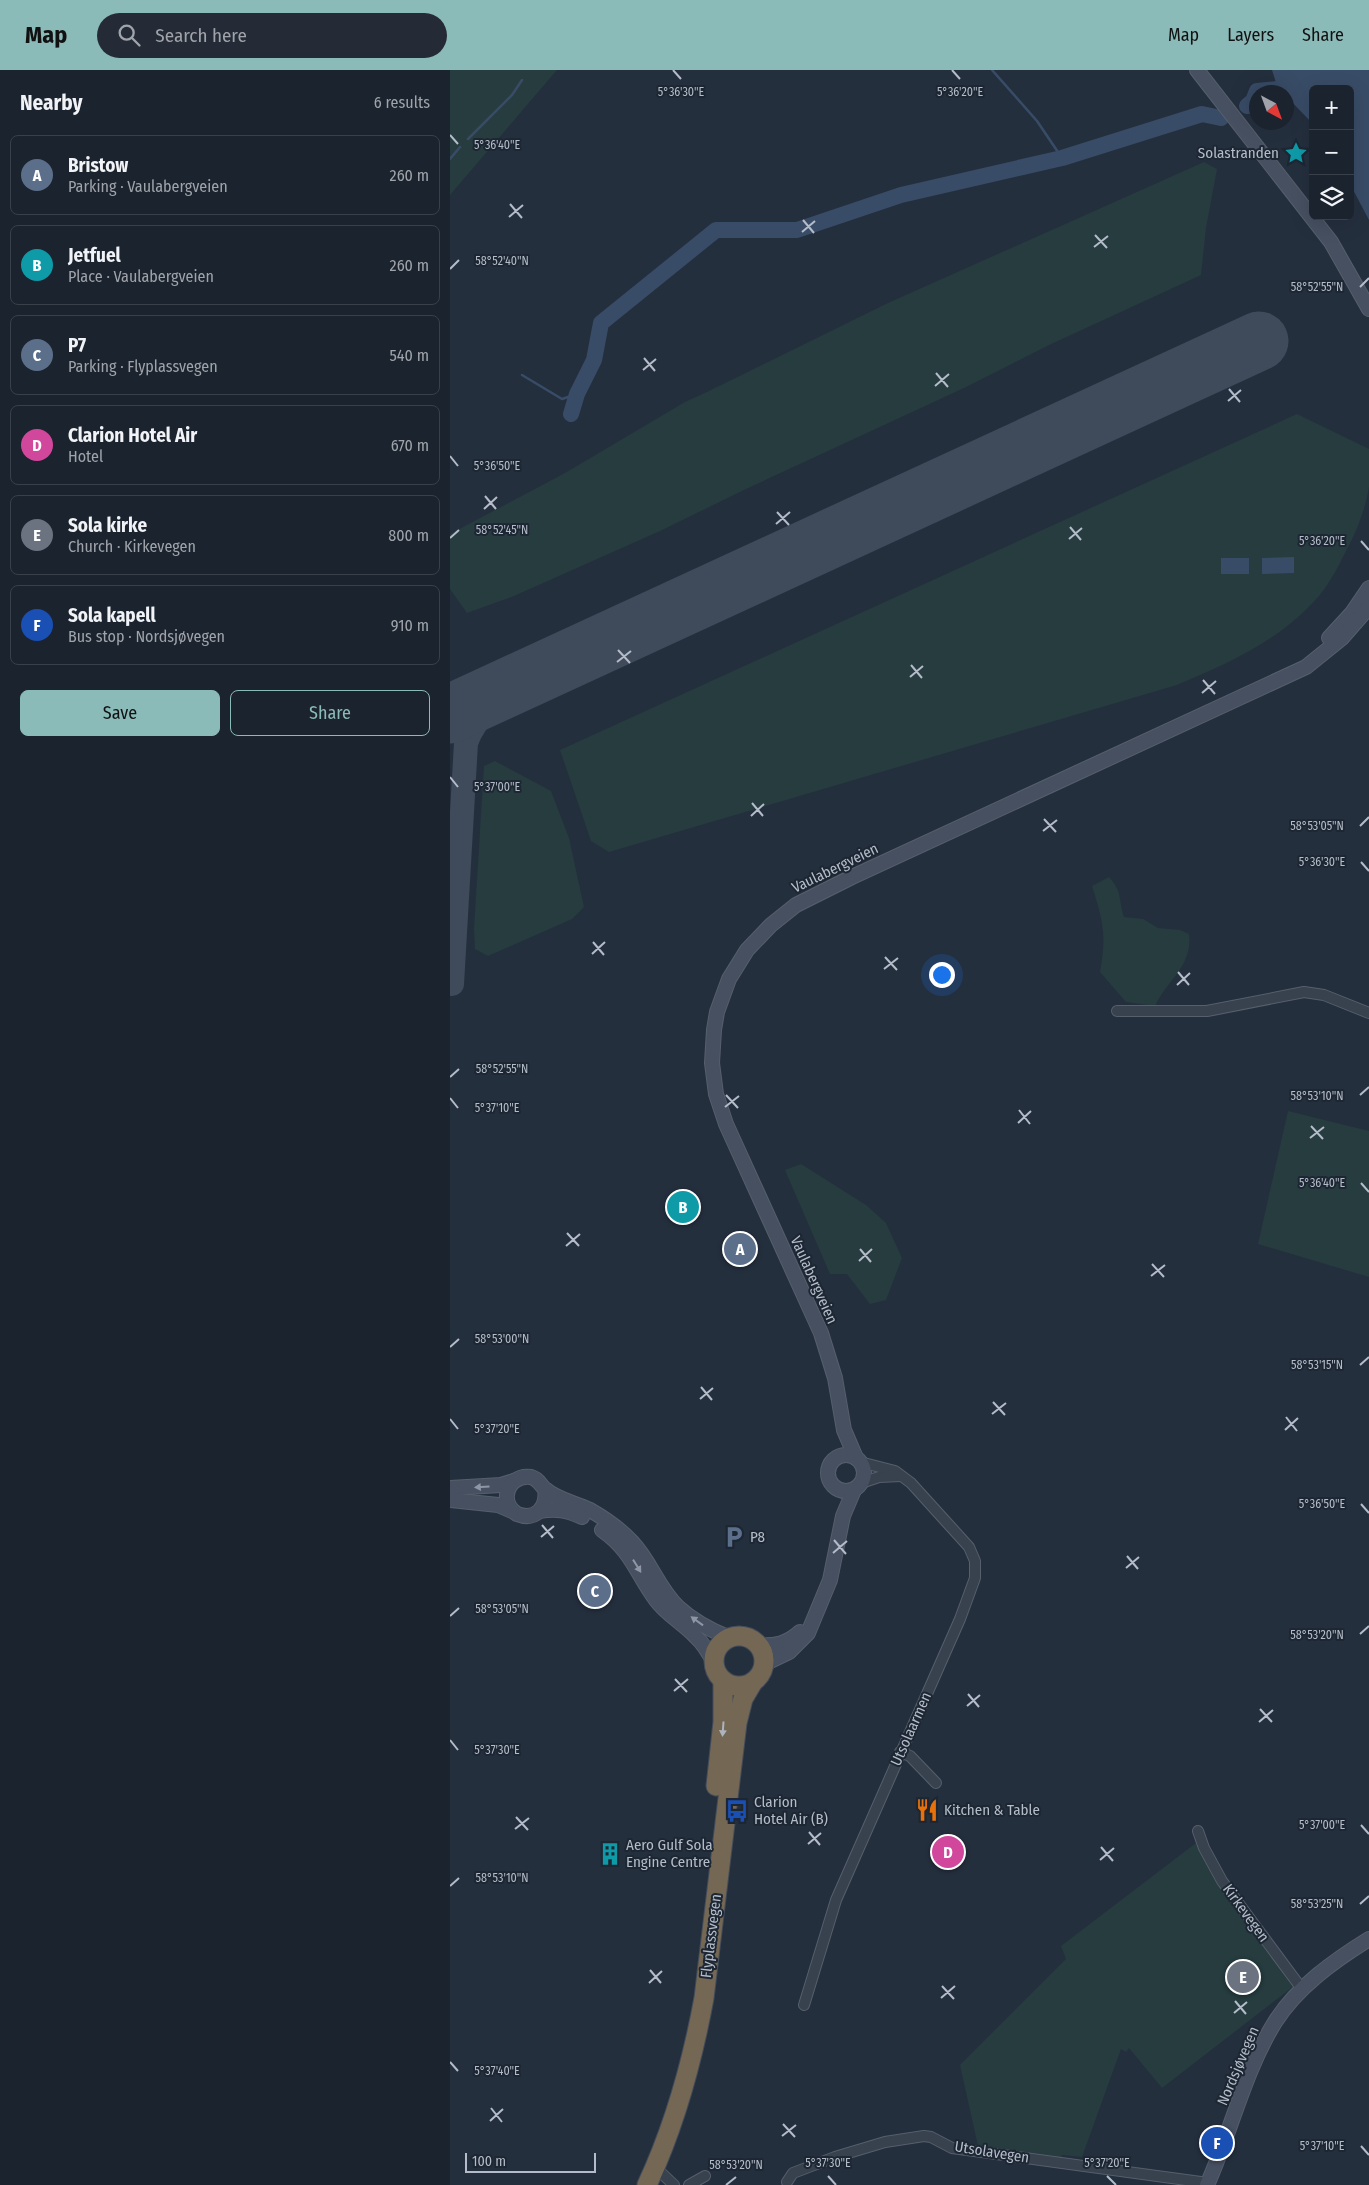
<!DOCTYPE html>
<meta charset="utf-8">
<style>
:root{--surface:#1b232e;--page:#242b36;--text:#f1f3f6;--muted:#a0a4aa;--line:#39404a;--accent:#8bbbb9}
body{margin:0;font-family:"Fira Sans Condensed",sans-serif;background:var(--page);color:var(--text)}
.controls{position:absolute;right:15px;top:15px;display:grid;overflow:hidden;border-radius:8px;box-shadow:0 5px 20px #0002}
.controls button{width:45px;height:45px;display:grid;place-items:center;padding:0;border:0;border-bottom:1px solid var(--line);background:var(--surface);color:var(--text);font:25px sans-serif}
.compass{position:absolute;left:799px;top:15px;width:45px;height:45px;border-radius:50%;background:var(--surface);box-shadow:0 5px 20px #0002;rotate:139deg}
.scale{position:absolute;left:15px;bottom:12px;width:131px;box-sizing:border-box;padding-left:5px;border:2px solid #b4bcc9;border-top:0;font-size:14px;line-height:18px;white-space:nowrap;color:#b4bcc9;-webkit-text-stroke:4px #1d2633;paint-order:stroke}
.you{position:absolute;left:491px;top:904px;width:18px;height:18px;margin:-12px;border:4px solid #fff;border-radius:50%;background:#1a73e8;box-shadow:0 0 0 8px #1a73e833}
.badge{display:grid;place-items:center;width:32px;height:32px;border-radius:50%;background:var(--accent);color:#fff;font-size:16px;font-weight:700}
.pin{position:absolute;translate:-50% -50%;border:2px solid #fff;box-shadow:0 1px 5px #0006}
.list{margin:0;padding:0;list-style:none}
h2{display:flex;justify-content:space-between;align-items:center;height:65px;margin:0;padding:0 20px;font-size:21px}
h2 small{font-size:16px;font-weight:400;color:var(--muted)}
.list li{display:grid;grid-template-columns:32px 1fr auto;gap:15px;align-items:center;box-sizing:border-box;height:80px;margin:0 10px 10px;padding:0 10px;border:1px solid var(--line);border-radius:8px}
.list b{display:block;font-size:19px;white-space:nowrap}
.list p{margin:0;font-size:16px;white-space:nowrap;color:var(--muted)}
.list em{font-size:16px;font-style:normal;color:var(--muted)}
.actions{display:flex;gap:10px;padding:15px 20px}
.actions a{flex:1;padding:11px 0;border:1px solid var(--accent);border-radius:8px;text-align:center;font-size:18px;color:var(--accent)}
.actions .main{background:var(--accent);color:#111}
.icon{flex:none;width:28px;height:28px;fill:none;stroke:currentColor;stroke-width:2;stroke-linecap:round;stroke-linejoin:round}
.map{position:relative;flex:none;width:919px;height:2115px;overflow:hidden}
header{display:flex;align-items:center;gap:30px;box-sizing:border-box;height:70px;padding:0 25px;background:var(--accent);color:#111}
header strong{font-size:24px}
nav{display:flex;gap:28px;margin-inline-start:auto;font-size:18px}
.search{width:350px;height:45px;background:var(--page);display:flex;align-items:center;gap:12px;box-sizing:border-box;padding:0 18px;border-radius:28px;color:var(--muted);font-size:19px}
main{display:flex}
aside{flex:1;background:var(--surface)}
.map>svg:first-child{display:block}
.green{fill:#263c3f}
.water{fill:#394c67}
.lines{fill:none;stroke-linecap:round;stroke-linejoin:round}
.stream{stroke:#394c67;stroke-width:2.5}
.river{stroke:#394c67;stroke-width:16}
.taxiway{stroke:#3f4a5a;stroke-width:24}
.runway{stroke:#3f4a5a;stroke-width:59}
.street-casing{stroke:#565f6c;stroke-width:12}
.secondary-casing{stroke:#565f6c;stroke-width:16}
.highway-casing{stroke:#434c59;stroke-width:21}
.street{stroke:#38414e;stroke-width:10}
.secondary{stroke:#465061;stroke-width:14}
.highway{stroke:#746855;stroke-width:19}
.oneway{fill:#8e96a5}
.oneway2{fill:#aeb4bd}
.ticks{fill:none;stroke:#b4bcc9;stroke-width:2}
.labels{text-anchor:middle;stroke-width:4;stroke-linejoin:round;paint-order:stroke}
.poi-label{font-size:15px;fill:#b4bcc9;stroke:#1d2633;text-anchor:start}
.street-label{font-size:15px;fill:#b4bcc9;stroke:#1d2633}
.ticks-label{font-size:12px;text-anchor:middle;fill:#b4bcc9;stroke:#1d2633;stroke-width:4;stroke-linejoin:round;paint-order:stroke}
</style>
<header>
<strong>Map</strong>
<div class="search"><svg class="icon" aria-label="search" viewBox="0 0 24 24"><circle cx="10" cy="10" r="6"/><path d="M15 15l6 6"/></svg>Search here</div>
<nav><a>Map</a><a>Layers</a><a>Share</a></nav>
</header>
<main>
<aside>
<h2>Nearby<small>6 results</small></h2>
<ul class="list">
<li><span class="badge" style="background:#5c6f8a">A</span><div><b>Bristow</b><p>Parking · Vaulabergveien</p></div><em>260 m</em></li>
<li><span class="badge" style="background:#0f9aa8">B</span><div><b>Jetfuel</b><p>Place · Vaulabergveien</p></div><em>260 m</em></li>
<li><span class="badge" style="background:#5c6f8a">C</span><div><b>P7</b><p>Parking · Flyplassvegen</p></div><em>540 m</em></li>
<li><span class="badge" style="background:#d1479c">D</span><div><b>Clarion Hotel Air</b><p>Hotel</p></div><em>670 m</em></li>
<li><span class="badge" style="background:#6b7280">E</span><div><b>Sola kirke</b><p>Church · Kirkevegen</p></div><em>800 m</em></li>
<li><span class="badge" style="background:#1a4fb4">F</span><div><b>Sola kapell</b><p>Bus stop · Nordsjøvegen</p></div><em>910 m</em></li>
</ul>
<div class="actions"><a class="main">Save</a><a>Share</a></div>
</aside>
<div class="map">
<svg width="919" height="2115" viewBox="0 0 919 2115">
<rect width="100%" height="100%" fill="#242f3e"/>
<!-- green -->
<g class="green">
<polygon points="0,0 107,0 0,125"/>
<polygon points="754,92 767,99 756,158 751,205 597,276 514,318 296,419 210,461 64,526 17,543 0,519 0,464 115,403 235,332 259,321 438,233"/>
<path d="M847 344 919 379C919 391 919 404 919 417 915 440 907 461 896 481 888 497 880 513 868 527 832 569 778 594 727 615L159 782 141 771 110 680Z"/>
<polygon points="45,691 101,721 119,768 134,837 122,849 38,886 25,879 24,859 34,696"/>
<path d="M659 807C673 823 668 828 674 847L693 849 708 858 730 860 739 864C743 896 717 910 705 936L676 932 650 902C657 865 653 851 642 816Z"/>
<polygon points="838,1041 919,1061 919,1207 808,1174"/>
<polygon points="351,1094 416,1135 436,1153 452,1188 436,1230 420,1234 397,1204 380,1204 335,1100"/>
<polygon points="746,1773 767,1814 844,1916 712,2018 679,1978 676,1982 671,1979 632,2087 612,2085 611,2089 528,2076 510,1995 616,1889 611,1876"/>
</g>
<!-- water -->
<g class="water">
<polygon points="822,0 919,0 919,150 900,114 900,19 863,19 863,54 837,27 836,22 832,22 828,19"/>
<polygon points="844,487 844,503 812,504 812,488"/>
<rect x="771" y="488" width="28" height="16"/>
</g>
<g class="lines">
<!-- stream -->
<g class="stream">
<polyline points="542,0 587,51 612,88"/>
<polyline points="18,69 62,25 72,10"/>
<polyline points="0,89 10,77"/>
<polyline points="72,305 112,329 127,324"/>
</g>
<!-- river -->
<g class="river">
<polyline points="797,36 803,31 807,21 828,19"/>
<polyline points="121,344 127,324 144,290 151,253 266,160 347,160 451,125 612,88 752,44 771,48"/>
</g>
<!-- taxiway -->
<path class="taxiway" d="M2 914 16 673C26 644 52 626 76 610"/>
<!-- runway -->
<polyline class="runway" points="0,644 809,271"/>
<defs>
<g id="street">
<polyline points="667,941 757,941 854,922 874,925 919,943"/>
<polyline points="411,1413 429,1407 451,1406"/>
<polyline points="450,1682 460,1686 486,1713"/>
<polyline points="748,1761 754,1778 772,1811 852,1919"/>
<polyline points="354,1935 386,1830 510,1549 525,1508 525,1491 519,1477 461,1413 445,1401 410,1392"/>
<polyline points="205,2097 224,2115"/>
<polyline points="337,2112 343,2103 385,2087 435,2072 474,2066 481,2067 502,2078 758,2113"/>
<polyline points="239,2115 255,2106"/>
</g>
<g id="secondary">
<polyline points="747,0 881,172 919,239"/>
<polyline points="879,568 902,543 919,518"/>
<circle cx="396" cy="1403" r="18"/>
<polyline points="406,1388 394,1360 385,1308 371,1263 276,1054 266,1024 262,993 264,960 267,942 279,909 297,880 321,855 346,835 402,807 856,597 892,568 919,537"/>
<polyline points="0,1418 51,1415 64,1411"/>
<path d="M95 1419C98 1438 85 1451 67 1444 61 1440 56 1433 57 1425 58 1413 69 1405 81 1407 89 1409 90 1415 95 1419 107 1430 126 1433 140 1440 154 1448 171 1460 182 1472 201 1492 208 1518 228 1537 243 1551 260 1560 280 1568"/>
<polyline points="0,1430 48,1435 62,1441"/>
<path d="M90 1441C106 1438 117 1440 132 1447"/>
<path d="M152 1460C182 1481 186 1503 206 1530 216 1544 234 1554 246 1567 254 1574 259 1583 264 1593"/>
<path d="M308 1575C325 1576 337 1574 350 1562"/>
<polyline points="314,1594 339,1582 358,1563 380,1510 393,1446 404,1420"/>
<path d="M757 2115C781 2062 794 2002 825 1952 847 1917 885 1890 919 1869"/>
</g>
<g id="highway">
<circle cx="289" cy="1591" r="25"/>
<polyline points="266,1716 273,1652 273,1611"/>
<path d="M197 2115C225 2055 242 1993 254 1928L287 1653 293 1629 303 1612"/>
</g>
</defs>
<!-- street casing -->
<use href="#street" class="street-casing"/>
<!-- secondary casing -->
<use href="#secondary" class="secondary-casing"/>
<!-- highway casing -->
<use href="#highway" class="highway-casing"/>
<!-- street -->
<use href="#street" class="street"/>
<!-- secondary -->
<use href="#secondary" class="secondary"/>
<!-- highway -->
<use href="#highway" class="highway"/>
</g>
<!-- one-way arrows -->
<defs><path id="oneway-solid" d="M-6-.8H1V-3.2L6.5 0L1 3.2V.8H-6Z" transform="scale(1.25)"/></defs>
<g class="oneway">
<use href="#oneway-solid" transform="translate(32 1417) rotate(176)"/>
<use href="#oneway-solid" transform="translate(187 1496) rotate(58)"/>
<use href="#oneway-solid" transform="translate(247 1551) rotate(-144)"/>
</g>
<use class="oneway2" href="#oneway-solid" transform="translate(273 1659) rotate(94)"/>
<!-- ticks -->
<path class="ticks" d="M223 0 231 9M502 0 510 9M0 65 8 74M60 134 72 148M59 147 73 135M353 150 364 163M352 162 365 151M645 165 657 178M644 177 658 166M0 199 9 190M910 217 919 208M194 288 205 301M193 300 206 289M486 303 498 317M485 316 499 304M779 319 790 332M778 331 791 320M0 386 8 396M35 426 46 439M34 439 47 427M327 442 339 455M326 454 340 442M620 457 631 470M0 468 9 460M619 469 632 458M911 471 919 480M168 580 180 593M167 592 181 581M461 595 472 608M460 607 473 596M753 610 765 624M752 623 766 611M0 707 8 717M302 733 313 746M301 746 314 734M594 749 606 762M910 756 919 747M593 761 607 750M911 792 919 801M143 872 154 885M142 884 155 872M435 887 447 900M434 899 448 888M728 902 739 915M727 915 740 903M0 1007 9 999M276 1025 288 1038M910 1025 919 1017M0 1028 8 1038M275 1037 289 1026M569 1040 580 1054M568 1053 581 1041M861 1056 873 1069M860 1068 874 1057M911 1113 919 1122M117 1163 129 1176M116 1176 130 1164M410 1179 421 1192M409 1191 422 1179M702 1194 714 1207M701 1206 715 1195M0 1277 9 1269M910 1295 919 1287M251 1317 262 1330M250 1329 263 1318M543 1332 555 1345M542 1344 556 1333M836 1347 847 1361M0 1349 8 1359M835 1360 848 1348M911 1434 919 1443M92 1455 103 1468M91 1467 104 1456M384 1470 396 1484M383 1483 397 1471M677 1486 688 1499M676 1498 689 1487M0 1546 9 1538M910 1564 919 1556M225 1609 237 1622M224 1621 238 1609M518 1624 529 1637M517 1636 530 1625M810 1639 822 1652M809 1652 823 1640M0 1670 8 1680M66 1747 78 1760M911 1755 919 1764M65 1759 79 1748M359 1762 370 1775M358 1774 371 1763M651 1777 663 1791M650 1790 664 1778M0 1816 9 1808M910 1834 919 1826M200 1900 211 1913M199 1913 212 1901M492 1916 504 1929M491 1928 505 1916M785 1931 796 1944M784 1943 797 1932M0 1992 8 2001M41 2038 52 2052M40 2051 53 2039M333 2054 345 2067M332 2066 346 2055M911 2076 919 2085M378 2106 386 2115M657 2106 666 2115M276 2115 286 2107"/>
<!-- icons -->
<defs>
<symbol id="sight-bare" viewBox="-9 -9 18 18"><path d="M0-6L1.8-2.2L6-1.7L2.9 1.2L3.7 5.4L0 3.3L-3.7 5.4L-2.9 1.2L-6-1.7L-1.8-2.2Z" fill="#0f9aa8" stroke="#1d2633" stroke-width="2.5" paint-order="stroke"/></symbol>
<symbol id="parking-bare" viewBox="-9 -9 18 18"><path d="M-3.5-5.5H1a3.5 3.5 0 0 1 0 7H-1V5.5H-3.5ZM-1-3.4V-.6H.8a1.4 1.4 0 0 0 0-2.8Z" fill="#5c6f8a" stroke="#1d2633" stroke-width="2.5" paint-order="stroke"/></symbol>
<symbol id="restaurant-bare" viewBox="-9 -9 18 18"><path d="M-5-6h1v4h1v-4h1v4h1v-4h1v5L-1.5 .5V6h-2V.5L-5-1ZM5-6V6H3V1.5H1.5Q1.5-4 5-6Z" fill="#e8710a" stroke="#1d2633" stroke-width="2.5" paint-order="stroke"/></symbol>
<symbol id="bus-bare" viewBox="-9 -9 18 18"><path d="M-5-6H5V4H4V6H2V4H-2V6H-4V4H-5ZM-3.5-4V0h7V-4ZM-3.5 1.2v1.5H-2V1.2ZM2 1.2v1.5H3.5V1.2Z" fill="#1a4fb4" stroke="#1d2633" stroke-width="2.5" paint-order="stroke"/></symbol>
<symbol id="building-bare" viewBox="-9 -9 18 18"><path d="M-4-6H4V6H1V3H-1V6H-4ZM-2.5-4.3h1.7v1.8h-1.7ZM.8-4.3h1.7v1.8H.8ZM-2.5-1h1.7V.8h-1.7ZM.8-1h1.7V.8H.8Z" fill="#0f9aa8" stroke="#1d2633" stroke-width="2.5" paint-order="stroke"/></symbol>
</defs>
<g fill-rule="evenodd">
<use href="#sight-bare" x="830" y="67" width="32" height="32"/>
<use href="#parking-bare" x="268" y="1451" width="32" height="32"/>
<use href="#restaurant-bare" x="461" y="1724" width="32" height="32"/>
<use href="#bus-bare" x="271" y="1725" width="32" height="32"/>
<use href="#building-bare" x="144" y="1768" width="32" height="32"/>
</g>
<g class="labels">
<!-- poi labels -->
<g class="poi-label">
<text x="829" y="88" text-anchor="end">Solastranden</text>
<text x="300" y="1472">P8</text>
<text x="304" y="1737">Clarion<tspan x="304" dy="17">Hotel Air (B)</tspan></text>
<text x="494" y="1745">Kitchen &amp; Table</text>
<text x="176" y="1780">Aero Gulf Sola<tspan x="176" dy="17">Engine Centre</tspan></text>
</g>
<!-- street labels -->
<g class="street-label">
<text transform="translate(385 798) rotate(-26)" y="5">Vaulabergveien</text>
<text transform="translate(364 1210) rotate(66)" y="5">Vaulabergveien</text>
<text transform="translate(461 1659) rotate(-66)" y="5">Utsolaarmen</text>
<text transform="translate(796 1843) rotate(54)" y="5">Kirkevegen</text>
<text transform="translate(261 1866) rotate(-83)" y="5">Flyplassvegen</text>
<text transform="translate(788 1996) rotate(-67)" y="5">Nordsjøvegen</text>
<text transform="translate(542 2082) rotate(9)" y="5">Utsolavegen</text>
</g>
</g>
<g class="ticks-label">
<text x="231" y="26">5°36'30"E</text>
<text x="510" y="26">5°36'20"E</text>
<text x="47" y="79">5°36'40"E</text>
<text x="52" y="195">58°52'40"N</text>
<text x="867" y="221">58°52'55"N</text>
<text x="47" y="400">5°36'50"E</text>
<text x="52" y="464">58°52'45"N</text>
<text x="872" y="475">5°36'20"E</text>
<text x="47" y="721">5°37'00"E</text>
<text x="867" y="760">58°53'05"N</text>
<text x="872" y="796">5°36'30"E</text>
<text x="52" y="1003">58°52'55"N</text>
<text x="867" y="1030">58°53'10"N</text>
<text x="47" y="1042">5°37'10"E</text>
<text x="872" y="1117">5°36'40"E</text>
<text x="52" y="1273">58°53'00"N</text>
<text x="867" y="1299">58°53'15"N</text>
<text x="47" y="1363">5°37'20"E</text>
<text x="872" y="1438">5°36'50"E</text>
<text x="52" y="1543">58°53'05"N</text>
<text x="867" y="1569">58°53'20"N</text>
<text x="47" y="1684">5°37'30"E</text>
<text x="872" y="1759">5°37'00"E</text>
<text x="52" y="1812">58°53'10"N</text>
<text x="867" y="1838">58°53'25"N</text>
<text x="47" y="2005">5°37'40"E</text>
<text x="872" y="2080">5°37'10"E</text>
<text x="378" y="2097">5°37'30"E</text>
<text x="657" y="2097">5°37'20"E</text>
<text x="286" y="2099">58°53'20"N</text>
</g>
</svg>
<div class="controls">
<button>+</button>
<button>−</button>
<button><svg class="icon" aria-label="layers" viewBox="0 0 24 24"><path d="M12 4l9 5-9 5-9-5zM3 14l9 5 9-5"/></svg></button>
</div>
<svg class="compass" viewBox="-18 -18 36 36"><path d="M0-13l5 13h-10z" fill="#e53935"/><path d="M0 13l5-13h-10z" fill="#a0a4aa"/></svg>
<div class="scale">100 m</div>
<div class="you"></div>
<div class="pin badge" style="left:290px;top:1179px;background:#5c6f8a">A</div>
<div class="pin badge" style="left:233px;top:1137px;background:#0f9aa8">B</div>
<div class="pin badge" style="left:145px;top:1521px;background:#5c6f8a">C</div>
<div class="pin badge" style="left:498px;top:1782px;background:#d1479c">D</div>
<div class="pin badge" style="left:793px;top:1907px;background:#6b7280">E</div>
<div class="pin badge" style="left:767px;top:2073px;background:#1a4fb4">F</div>
</div>
</main>
